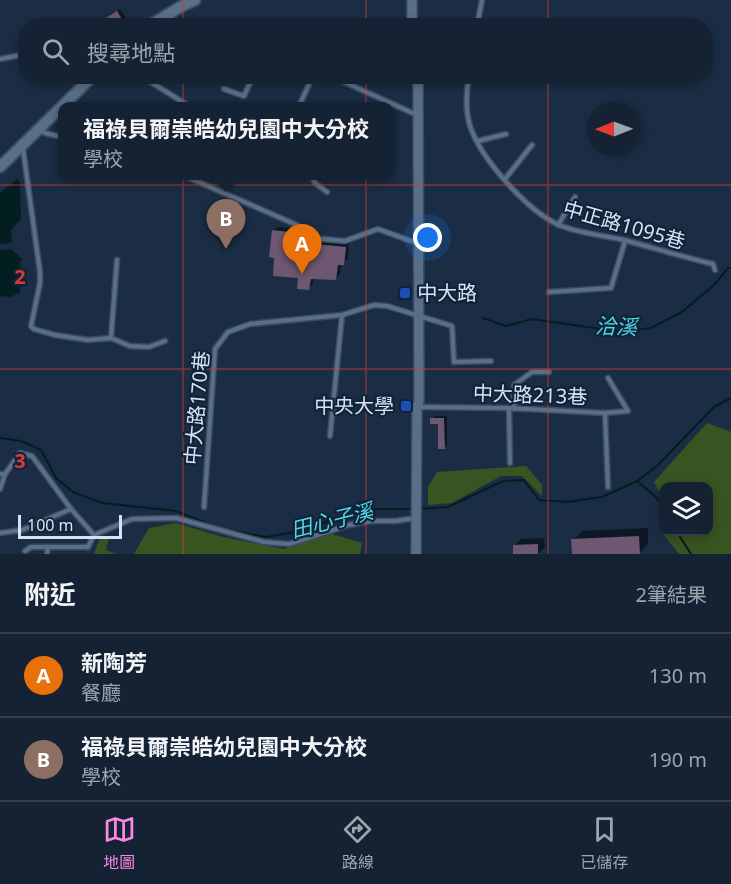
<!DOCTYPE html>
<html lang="zh-TW">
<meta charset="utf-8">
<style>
:root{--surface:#142233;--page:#212f3f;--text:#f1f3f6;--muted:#9da4ac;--line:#333f4e;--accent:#fc86e4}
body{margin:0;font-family:"Noto Sans","Noto Sans TC",sans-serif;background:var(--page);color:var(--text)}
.controls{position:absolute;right:18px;bottom:18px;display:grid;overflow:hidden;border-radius:12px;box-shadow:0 3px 9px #0003}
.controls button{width:54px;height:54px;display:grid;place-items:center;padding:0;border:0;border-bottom:2px solid var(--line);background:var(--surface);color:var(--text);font:30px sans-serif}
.compass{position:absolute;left:587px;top:102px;width:54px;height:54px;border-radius:50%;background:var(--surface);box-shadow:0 3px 9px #0003;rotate:269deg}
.scale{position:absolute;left:18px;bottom:15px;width:104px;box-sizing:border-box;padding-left:6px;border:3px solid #d7e3f2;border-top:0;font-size:16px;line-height:21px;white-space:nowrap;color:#d7e3f2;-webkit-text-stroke:4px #112339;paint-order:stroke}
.you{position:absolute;left:428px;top:238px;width:21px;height:21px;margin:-15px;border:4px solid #fff;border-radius:50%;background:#1a73e8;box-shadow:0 0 0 9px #1a73e833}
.badge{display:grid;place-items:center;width:39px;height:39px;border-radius:50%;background:var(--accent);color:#fff;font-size:20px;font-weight:700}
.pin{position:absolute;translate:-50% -50px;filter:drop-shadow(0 2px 3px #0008)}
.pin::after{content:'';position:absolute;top:32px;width:21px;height:18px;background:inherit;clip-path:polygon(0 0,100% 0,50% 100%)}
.popup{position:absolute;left:58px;top:102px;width:336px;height:78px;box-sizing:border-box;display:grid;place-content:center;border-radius:12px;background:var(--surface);filter:drop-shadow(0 2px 4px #0005);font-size:20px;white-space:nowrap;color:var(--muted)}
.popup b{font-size:22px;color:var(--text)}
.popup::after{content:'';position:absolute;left:50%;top:100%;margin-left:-12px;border:12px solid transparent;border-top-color:var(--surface)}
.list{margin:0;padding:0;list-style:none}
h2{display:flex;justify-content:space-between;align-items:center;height:78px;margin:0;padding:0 24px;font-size:26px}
h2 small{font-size:20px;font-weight:400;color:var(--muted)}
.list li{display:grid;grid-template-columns:39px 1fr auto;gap:18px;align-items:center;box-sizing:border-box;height:84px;padding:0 24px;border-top:2px solid var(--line)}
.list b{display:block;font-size:22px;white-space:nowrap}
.list p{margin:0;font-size:20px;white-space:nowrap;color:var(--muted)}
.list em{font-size:20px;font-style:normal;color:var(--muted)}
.icon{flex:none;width:33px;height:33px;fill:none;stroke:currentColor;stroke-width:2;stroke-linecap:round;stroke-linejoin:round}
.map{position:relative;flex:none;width:731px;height:554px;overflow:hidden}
.search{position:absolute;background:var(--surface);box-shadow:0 3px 9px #0003;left:18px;right:18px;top:18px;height:66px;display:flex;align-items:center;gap:15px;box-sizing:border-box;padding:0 21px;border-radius:24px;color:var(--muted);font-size:22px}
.sheet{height:246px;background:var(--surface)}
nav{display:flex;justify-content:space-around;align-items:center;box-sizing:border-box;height:84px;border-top:2px solid var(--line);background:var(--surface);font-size:16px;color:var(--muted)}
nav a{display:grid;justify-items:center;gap:3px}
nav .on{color:var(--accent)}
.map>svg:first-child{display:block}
.green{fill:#385420}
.water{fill:#021e20}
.shadow{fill:#0007}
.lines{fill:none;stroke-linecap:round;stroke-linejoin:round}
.stream{stroke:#021e20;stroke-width:2}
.building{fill:#6e5770}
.service-casing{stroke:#3b4a5e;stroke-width:7}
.tertiary-casing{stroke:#3b4a5e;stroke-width:12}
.secondary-casing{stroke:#3b4a5e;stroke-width:14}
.service{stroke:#596e88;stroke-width:4}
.tertiary{stroke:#596e88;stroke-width:9}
.secondary{stroke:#596e88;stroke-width:10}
.grid{fill:none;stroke:#d63b3c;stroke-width:1.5;stroke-opacity:0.55}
.transit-dot{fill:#1a4fb4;stroke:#112339;stroke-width:2}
.labels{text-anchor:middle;stroke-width:4.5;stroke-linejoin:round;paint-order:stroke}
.street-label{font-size:20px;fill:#d7e3f2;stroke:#112339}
.poi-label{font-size:20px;fill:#d7e3f2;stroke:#112339;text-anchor:start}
.water-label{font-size:21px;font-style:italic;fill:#50d7e2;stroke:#112339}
.grid-label{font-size:20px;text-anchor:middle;font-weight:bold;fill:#d63b3c;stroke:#112339;stroke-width:4.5;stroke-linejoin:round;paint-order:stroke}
</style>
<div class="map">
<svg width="731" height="554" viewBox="0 0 731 554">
<rect width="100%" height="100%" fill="#1a2d44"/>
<!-- green -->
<g class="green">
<polygon points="707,423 731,432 731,554 679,554 663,534 664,532 708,532 708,487 664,487 663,499 654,482"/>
<polygon points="526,466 542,485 542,496 522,476 501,476 452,503 428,505 428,487 437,472"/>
<polygon points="176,523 223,537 284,549 329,533 362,543 360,554 134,554 149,528"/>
<polygon points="109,537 106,550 117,554 94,554 99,540"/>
</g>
<!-- water -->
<g class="water">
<polygon points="17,179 20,182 21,219 11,230 12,243 0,244 0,193"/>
<polygon points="11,249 23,260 20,261 21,271 24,272 21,274 20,293 10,297 0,296 0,250"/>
</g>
<!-- shadow -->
<g class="shadow">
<polygon points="120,9 129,22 125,26 111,15"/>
<polygon points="278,227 302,229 299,248 315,250 317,245 321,240 349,243 348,259 341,263 340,274 335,279 314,277 313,284 308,288 273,231"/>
<polygon points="435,416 447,416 447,445 444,448 439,422 432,419"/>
<polygon points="648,528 648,544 639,553 573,554 573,540 582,531"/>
<polygon points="544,538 545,547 538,554 515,554 514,546 521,539"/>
</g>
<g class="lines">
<!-- stream -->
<g class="stream">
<polyline points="483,318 506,326 532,319 622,332 651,328 682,312 715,284 728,268 731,268"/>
<polyline points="0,438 21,441 41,450 56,478 73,492 102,503 176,511 218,528"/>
<polyline points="637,481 657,466 714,407 731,398"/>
<polyline points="420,509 448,507 503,481 524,480 539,500 567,502 602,497 637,481 657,498 664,509"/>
<polyline points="223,529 266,537 300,531 342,516 377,509 414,509"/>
<polyline points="677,532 691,554"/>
</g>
</g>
<!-- building -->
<g class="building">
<polygon points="117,11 126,26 111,26 106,18"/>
<polygon points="272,230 298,233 295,252 313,254 315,244 346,247 344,265 338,265 336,280 311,279 309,290 297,289 298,278 273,276 274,258 269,257"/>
<polygon points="430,418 444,418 445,449 438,449 438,424 430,424"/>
<polygon points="639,536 640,554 572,554 571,539"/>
<polygon points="538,544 538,554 513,554 513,545"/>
</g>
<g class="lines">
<defs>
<g id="service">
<polyline points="165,19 175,26"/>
<polyline points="477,26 482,0"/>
<polyline points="0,59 26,54"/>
<polyline points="141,76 189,106"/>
<polyline points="331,76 417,115"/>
<path d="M469 76C466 93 465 109 470 126 481 159 526 209 557 224 572 232 606 236 624 240 654 248 683 257 713 264L715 270"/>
<polyline points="224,89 244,96 253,76"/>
<polyline points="299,106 313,76"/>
<polyline points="39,130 45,133 62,137"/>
<polyline points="478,141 506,134"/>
<polyline points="23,149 40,272 40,283 31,326 34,329 55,335 88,340 111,338 130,346 149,347 165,341"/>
<polyline points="185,176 299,226 312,238 345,241 378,229 419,244"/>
<polyline points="312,176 315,183 327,192"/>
<polyline points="505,179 532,145"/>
<polyline points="558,225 575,197"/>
<polyline points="549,292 611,288 625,241"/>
<polyline points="111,338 117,260"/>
<polyline points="418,407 509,408 605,413 608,487"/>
<polyline points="509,408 510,463"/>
<polyline points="514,409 514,385 532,372 549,372"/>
<polyline points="605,413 628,411 608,378"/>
<polyline points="330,436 342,315"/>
<polyline points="0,474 5,474 20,453 32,456 71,509 94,535 88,547"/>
<polyline points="0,489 5,474"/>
<polyline points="204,507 215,349 228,332 250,324 342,315 374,305 387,306 452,326 454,362 491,361"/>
<polyline points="0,533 22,530 71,509"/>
<polyline points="94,535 132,519 176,518 264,542 289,544 349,525 371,521 396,521 415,518"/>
<polyline points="25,551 31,547 88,547"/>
<polyline points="47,554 48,547"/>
</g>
<g id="tertiary">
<polyline points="412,0 412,26"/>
<polyline points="416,554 417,407 419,402 418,76"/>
</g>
<g id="secondary">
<polyline points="149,26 180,7 195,0"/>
<polyline points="0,167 93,76"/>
</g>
</defs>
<!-- service casing -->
<use href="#service" class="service-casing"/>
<!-- tertiary casing -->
<use href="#tertiary" class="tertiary-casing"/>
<!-- secondary casing -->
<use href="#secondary" class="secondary-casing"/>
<!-- service -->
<use href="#service" class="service"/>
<!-- tertiary -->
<use href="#tertiary" class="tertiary"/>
<!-- secondary -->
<use href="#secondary" class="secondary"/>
</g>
<!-- grid -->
<path class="grid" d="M183 0V26M366 0V26M548 0V26M183 76V554M366 76V554M548 76V554M0 185H731M0 369H731"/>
<!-- markers -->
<g class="transit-dot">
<rect x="399" y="287" width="12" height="12" rx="3"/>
<rect x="400" y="400" width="12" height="12" rx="3"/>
</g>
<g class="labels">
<!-- street labels -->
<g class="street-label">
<text transform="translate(624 225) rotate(16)" y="7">中正路1095巷</text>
<text transform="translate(530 395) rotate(2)" y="7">中大路213巷</text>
<text transform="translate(197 408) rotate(-85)" y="7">中大路170巷</text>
</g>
<!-- poi labels -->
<g class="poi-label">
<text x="417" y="300">中大路</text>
<text x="394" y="413" text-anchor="end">中央大學</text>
</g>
<!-- water labels -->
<g class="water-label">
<text transform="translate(616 327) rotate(2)" y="7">洽溪</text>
<text transform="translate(332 521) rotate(-14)" y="7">田心子溪</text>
</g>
</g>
<g class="grid-label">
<text x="20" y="284">2</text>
<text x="20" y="468">3</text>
</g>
</svg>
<div class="controls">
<button><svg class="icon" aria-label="layers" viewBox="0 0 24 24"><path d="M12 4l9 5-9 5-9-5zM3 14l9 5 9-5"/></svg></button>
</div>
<svg class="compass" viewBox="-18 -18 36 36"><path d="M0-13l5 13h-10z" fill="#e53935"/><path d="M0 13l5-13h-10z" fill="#9da4ac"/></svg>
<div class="scale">100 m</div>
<div class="you"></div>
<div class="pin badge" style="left:302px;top:274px;background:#e8710a">A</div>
<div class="pin badge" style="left:226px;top:249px;background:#8d6e63">B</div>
<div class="popup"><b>福祿貝爾崇皓幼兒園中大分校</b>學校</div>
<div class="search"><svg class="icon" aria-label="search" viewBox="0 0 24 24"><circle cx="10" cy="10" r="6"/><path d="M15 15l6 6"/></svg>搜尋地點</div>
</div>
<section class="sheet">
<h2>附近<small>2筆結果</small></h2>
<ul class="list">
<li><span class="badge" style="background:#e8710a">A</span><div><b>新陶芳</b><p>餐廳</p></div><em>130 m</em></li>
<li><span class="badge" style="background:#8d6e63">B</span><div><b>福祿貝爾崇皓幼兒園中大分校</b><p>學校</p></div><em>190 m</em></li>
</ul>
</section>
<nav>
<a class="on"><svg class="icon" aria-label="map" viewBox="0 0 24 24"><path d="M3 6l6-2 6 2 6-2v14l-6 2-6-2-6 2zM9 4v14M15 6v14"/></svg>地圖</a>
<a><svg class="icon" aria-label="directions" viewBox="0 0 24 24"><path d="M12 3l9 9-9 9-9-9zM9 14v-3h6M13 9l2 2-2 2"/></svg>路線</a>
<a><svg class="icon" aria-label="saved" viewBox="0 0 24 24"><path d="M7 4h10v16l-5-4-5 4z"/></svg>已儲存</a>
</nav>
